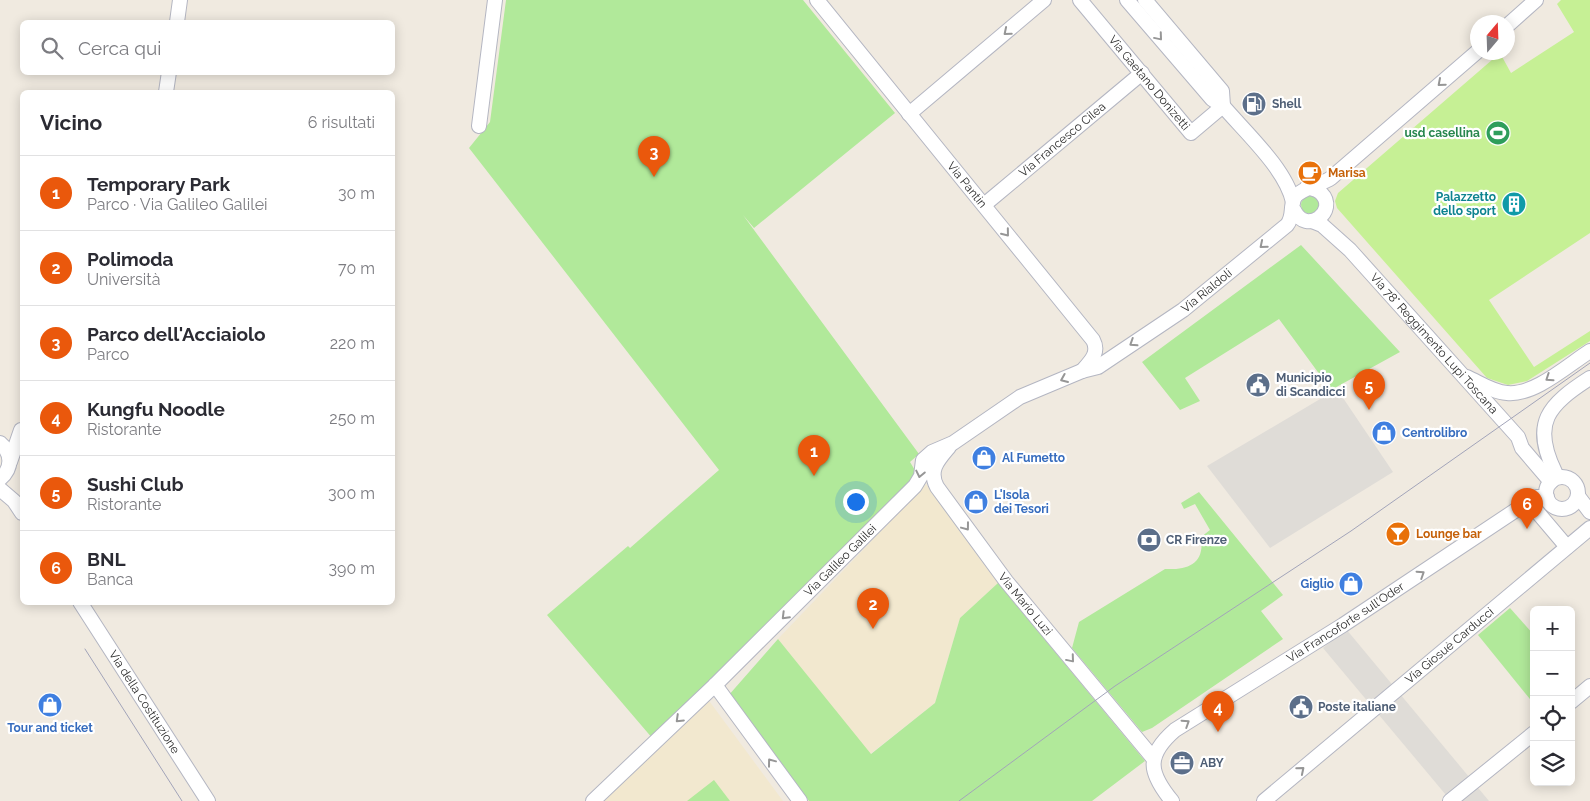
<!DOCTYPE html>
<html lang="it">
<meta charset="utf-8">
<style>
:root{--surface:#fff;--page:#f7f7f7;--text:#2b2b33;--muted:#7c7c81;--line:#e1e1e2;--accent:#ea580c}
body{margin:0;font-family:Raleway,sans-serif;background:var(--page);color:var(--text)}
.controls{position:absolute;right:15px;bottom:15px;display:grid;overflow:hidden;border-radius:8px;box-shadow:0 2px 12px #0003}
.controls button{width:45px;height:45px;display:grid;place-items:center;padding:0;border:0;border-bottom:1px solid var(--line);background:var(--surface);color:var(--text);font:25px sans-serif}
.compass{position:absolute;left:1470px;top:15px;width:45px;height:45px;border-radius:50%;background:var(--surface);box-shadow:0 2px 12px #0003;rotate:19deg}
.you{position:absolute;left:855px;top:501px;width:18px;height:18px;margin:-12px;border:4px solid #fff;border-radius:50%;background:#1a73e8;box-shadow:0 0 0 8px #1a73e833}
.badge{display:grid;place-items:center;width:32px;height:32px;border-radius:50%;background:var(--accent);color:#fff;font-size:16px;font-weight:700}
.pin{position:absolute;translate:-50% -41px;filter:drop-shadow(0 1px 2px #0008)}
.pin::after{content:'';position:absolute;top:26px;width:18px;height:15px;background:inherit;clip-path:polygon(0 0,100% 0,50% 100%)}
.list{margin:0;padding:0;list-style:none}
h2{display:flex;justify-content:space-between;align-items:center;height:65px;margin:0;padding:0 20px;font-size:21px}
h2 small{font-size:16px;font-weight:400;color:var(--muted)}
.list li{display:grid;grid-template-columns:32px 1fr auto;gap:15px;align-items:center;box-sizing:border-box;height:75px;padding:0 20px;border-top:1px solid var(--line)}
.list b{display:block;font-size:19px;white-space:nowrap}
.list p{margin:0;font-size:16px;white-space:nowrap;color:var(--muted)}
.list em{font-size:16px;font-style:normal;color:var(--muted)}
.icon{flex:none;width:28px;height:28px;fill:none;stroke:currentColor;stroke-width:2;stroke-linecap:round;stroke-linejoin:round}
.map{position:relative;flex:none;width:1590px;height:801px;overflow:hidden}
.search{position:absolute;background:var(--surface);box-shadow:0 2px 12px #0003;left:20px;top:20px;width:375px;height:55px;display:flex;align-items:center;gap:12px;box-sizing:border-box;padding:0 18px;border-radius:8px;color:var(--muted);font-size:19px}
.panel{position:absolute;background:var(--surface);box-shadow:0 2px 12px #0003;left:20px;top:90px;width:375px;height:515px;border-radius:8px}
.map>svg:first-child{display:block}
.education{fill:#f2e8cf}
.green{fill:#b1e99a}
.pitch{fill:#c6f095}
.plaza{fill:#dfdcd7}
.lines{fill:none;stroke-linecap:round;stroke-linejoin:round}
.minor-casing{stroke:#b4b6c2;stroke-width:16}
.minor{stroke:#fff;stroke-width:14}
.tram{stroke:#a2a4b9;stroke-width:1}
.oneway{stroke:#969696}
.labels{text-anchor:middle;stroke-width:4.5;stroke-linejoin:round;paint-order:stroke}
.street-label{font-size:12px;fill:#2e2e2e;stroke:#fff}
.service-label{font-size:12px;font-weight:bold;fill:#4e5e75;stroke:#fff;text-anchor:start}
.leisure-label{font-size:12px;font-weight:bold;fill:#27864d;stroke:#fff;text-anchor:end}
.food-label{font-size:12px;font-weight:bold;fill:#c56008;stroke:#fff;text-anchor:start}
.culture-label{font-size:12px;font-weight:bold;fill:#0d838f;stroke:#fff;text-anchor:end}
.shop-label{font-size:12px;font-weight:bold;fill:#366cbe;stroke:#fff;text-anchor:start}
</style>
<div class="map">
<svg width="1590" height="801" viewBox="0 0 1590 801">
<rect width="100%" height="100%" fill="#f0eae0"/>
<!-- education -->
<g class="education">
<polygon points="926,484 998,583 960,618 935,703 870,754 778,639"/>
<polygon points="707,698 783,801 600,801"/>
</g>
<!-- green -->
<g class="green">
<polygon points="506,0 803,0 895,113 754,228 743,215 919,454 910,462 916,472 915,481 653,739 547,615 628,546 630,548 719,470 469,148 490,122"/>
<circle cx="1310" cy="205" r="9"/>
<polygon points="1301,245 1400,352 1331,390 1279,319 1185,378 1200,401 1180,410 1142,362"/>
<path d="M1199 492 1283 595 1261 611 1283 639 1152 728 1142 732 1072 648 1079 622 1165 569C1188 570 1205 564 1201 537L1210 530 1195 504 1184 509 1181 503Z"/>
<polygon points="998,583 1145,761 1092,801 809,801 728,696 778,639 871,754 935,703 960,618"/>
<polygon points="1510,608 1534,635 1534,704 1478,635"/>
<polygon points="714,780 730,801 687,801"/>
</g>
<!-- pitch -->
<polygon class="pitch" points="1561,0 1590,0 1590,233 1489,300 1534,367 1590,331 1590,341 1527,381 1508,385 1487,378 1337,208 1335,201 1338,193 1500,53 1511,73 1574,32 1557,4"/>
<!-- plaza -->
<g class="plaza">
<polygon points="1337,389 1393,472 1270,548 1207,466"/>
<polygon points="1346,629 1489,801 1451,801 1323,648"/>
</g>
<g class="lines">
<defs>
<g id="minor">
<path id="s1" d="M817 0 1093 340C1100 353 1090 362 1082 371"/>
<path id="s2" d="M1080 0 1191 133 1223 106"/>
<path d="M1127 0 1212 99 1223 106C1245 132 1286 169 1293 202"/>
<polyline points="1145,0 1222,91 1223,106"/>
<polyline points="177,22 180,0"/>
<polyline points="1508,25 1536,0"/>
<polyline points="166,92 169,72"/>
<polyline points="909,114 1044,0"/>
<polyline points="479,126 495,0"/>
<path id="s3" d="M984 205 1142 73"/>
<path d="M1294 210C1306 236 1339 211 1321 193 1317 189 1312 189 1307 187"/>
<path id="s4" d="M1312 221 1322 225 1350 250 1518 437 1522 448 1551 482"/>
<path d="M1467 377C1480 383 1493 392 1507 393 1534 396 1568 365 1590 351"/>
<path d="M0 443C12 453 13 468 0 479"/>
<path id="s5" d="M949 447C938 460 928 470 937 487L1006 581 1153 758"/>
<polyline points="10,462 21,430"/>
<path d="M1555 472C1531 423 1548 405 1590 378"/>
<circle cx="1562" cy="493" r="16"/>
<polyline points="0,489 14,501 22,513"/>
<polyline points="1578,496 1590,512"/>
<polyline points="1528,501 1567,547"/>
<path id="s6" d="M80 602 208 801"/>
<polyline points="715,685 800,801"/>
<polyline points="1571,702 1590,686"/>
<path id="s7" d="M593 801 715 685 915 486 921 476 923 460 932 452 953 443 1020 397 1082 371 1098 367 1183 310 1287 225C1294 216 1290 208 1294 199 1298 189 1321 185 1331 178L1478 51"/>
<path id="s8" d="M1172 801C1149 773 1145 756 1175 730L1343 625 1531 500 1537 497H1547"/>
<path id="s9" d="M1264 801 1590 528"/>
<polyline points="1450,801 1534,733"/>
</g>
</defs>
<!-- minor casing -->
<use href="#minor" class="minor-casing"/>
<!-- minor -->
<use href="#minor" class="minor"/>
<!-- tram -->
<g class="tram">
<polyline points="85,649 182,801"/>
<polyline points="959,801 1115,686 1351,531 1590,363"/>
</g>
</g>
<!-- one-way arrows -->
<defs><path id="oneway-chevron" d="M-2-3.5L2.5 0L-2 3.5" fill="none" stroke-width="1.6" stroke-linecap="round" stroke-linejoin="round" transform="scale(1.25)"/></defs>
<g class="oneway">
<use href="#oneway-chevron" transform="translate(1007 32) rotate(140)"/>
<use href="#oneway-chevron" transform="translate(1159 37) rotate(50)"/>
<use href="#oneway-chevron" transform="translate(1441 83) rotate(139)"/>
<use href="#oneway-chevron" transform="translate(1006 233) rotate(51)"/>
<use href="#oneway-chevron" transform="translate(1263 245) rotate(140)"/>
<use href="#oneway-chevron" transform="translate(1133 343) rotate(147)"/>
<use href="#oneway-chevron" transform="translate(1549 378) rotate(146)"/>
<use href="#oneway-chevron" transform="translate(1064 379) rotate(157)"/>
<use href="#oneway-chevron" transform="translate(920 474) rotate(102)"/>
<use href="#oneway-chevron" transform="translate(966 527) rotate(53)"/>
<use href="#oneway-chevron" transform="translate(1421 574) rotate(-33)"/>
<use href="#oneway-chevron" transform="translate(785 616) rotate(135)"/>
<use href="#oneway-chevron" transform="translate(1071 659) rotate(50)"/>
<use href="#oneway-chevron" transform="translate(679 719) rotate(136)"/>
<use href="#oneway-chevron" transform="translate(1186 723) rotate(-33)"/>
<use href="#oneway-chevron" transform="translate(771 762) rotate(-127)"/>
<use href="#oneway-chevron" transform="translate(1301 770) rotate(-40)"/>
</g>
<!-- icons -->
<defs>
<symbol id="fuel-disc" viewBox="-11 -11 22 22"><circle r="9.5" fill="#5c6f8a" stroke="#fff"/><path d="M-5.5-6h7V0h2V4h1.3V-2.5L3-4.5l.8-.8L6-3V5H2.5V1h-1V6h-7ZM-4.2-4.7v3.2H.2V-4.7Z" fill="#fff"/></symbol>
<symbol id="stadium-disc" viewBox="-11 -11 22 22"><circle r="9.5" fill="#2e9e5b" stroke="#fff"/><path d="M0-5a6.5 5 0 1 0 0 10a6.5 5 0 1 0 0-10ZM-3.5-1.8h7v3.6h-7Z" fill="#fff"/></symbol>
<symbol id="cafe-disc" viewBox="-11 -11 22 22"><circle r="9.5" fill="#e8710a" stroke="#fff"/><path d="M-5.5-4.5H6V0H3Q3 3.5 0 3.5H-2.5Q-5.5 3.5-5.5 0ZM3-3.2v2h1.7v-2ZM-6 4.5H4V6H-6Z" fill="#fff"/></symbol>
<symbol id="building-disc" viewBox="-11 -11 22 22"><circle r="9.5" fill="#0f9aa8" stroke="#fff"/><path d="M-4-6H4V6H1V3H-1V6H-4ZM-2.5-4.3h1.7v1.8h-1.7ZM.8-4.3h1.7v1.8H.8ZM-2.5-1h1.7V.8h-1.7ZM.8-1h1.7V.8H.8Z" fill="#fff"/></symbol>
<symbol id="civic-disc" viewBox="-11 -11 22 22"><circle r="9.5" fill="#5c6f8a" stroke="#fff"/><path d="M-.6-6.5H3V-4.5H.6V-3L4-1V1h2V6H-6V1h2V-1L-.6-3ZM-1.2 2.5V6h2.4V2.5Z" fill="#fff"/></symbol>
<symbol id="shop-disc" viewBox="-11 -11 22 22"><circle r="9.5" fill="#3f7fe0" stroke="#fff"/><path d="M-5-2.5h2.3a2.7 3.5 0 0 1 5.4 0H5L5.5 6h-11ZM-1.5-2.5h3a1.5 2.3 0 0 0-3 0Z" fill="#fff"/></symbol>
<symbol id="bar-disc" viewBox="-11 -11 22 22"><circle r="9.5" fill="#e8710a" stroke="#fff"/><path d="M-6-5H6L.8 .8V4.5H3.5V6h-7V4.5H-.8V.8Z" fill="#fff"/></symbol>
<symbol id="bank-disc" viewBox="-11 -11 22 22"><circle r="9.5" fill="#5c6f8a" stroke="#fff"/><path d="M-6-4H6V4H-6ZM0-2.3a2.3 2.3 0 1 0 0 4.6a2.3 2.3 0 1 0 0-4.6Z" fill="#fff"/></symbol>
<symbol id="office-disc" viewBox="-11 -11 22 22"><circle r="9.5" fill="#5c6f8a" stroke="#fff"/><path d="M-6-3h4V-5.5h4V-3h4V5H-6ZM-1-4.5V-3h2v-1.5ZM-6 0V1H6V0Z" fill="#fff"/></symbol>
</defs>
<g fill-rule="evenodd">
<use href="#fuel-disc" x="1240" y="90" width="28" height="28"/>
<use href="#stadium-disc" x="1484" y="119" width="28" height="28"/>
<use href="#cafe-disc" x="1296" y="159" width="28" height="28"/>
<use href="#building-disc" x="1500" y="190" width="28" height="28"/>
<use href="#civic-disc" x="1244" y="371" width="28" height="28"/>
<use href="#shop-disc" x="1370" y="419" width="28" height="28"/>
<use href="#shop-disc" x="970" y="444" width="28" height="28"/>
<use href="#shop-disc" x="962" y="488" width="28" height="28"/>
<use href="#bar-disc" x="1384" y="520" width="28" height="28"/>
<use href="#bank-disc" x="1135" y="526" width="28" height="28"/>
<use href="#shop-disc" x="1337" y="570" width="28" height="28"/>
<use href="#shop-disc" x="36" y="691" width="28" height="28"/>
<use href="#civic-disc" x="1287" y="693" width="28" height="28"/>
<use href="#office-disc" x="1168" y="749" width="28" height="28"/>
</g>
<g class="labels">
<!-- street labels -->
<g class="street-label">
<text dy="4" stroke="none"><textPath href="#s2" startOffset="108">Via Gaetano Donizetti</textPath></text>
<text dy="4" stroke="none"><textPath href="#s3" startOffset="102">Via Francesco Cilea</textPath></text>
<text dy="4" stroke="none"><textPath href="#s1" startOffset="238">Via Pantin</textPath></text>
<text dy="4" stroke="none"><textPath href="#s7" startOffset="811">Via Rialdoli</textPath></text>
<text dy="4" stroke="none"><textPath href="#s4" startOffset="174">Via 78° Reggimento Lupi Toscana</textPath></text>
<text dy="4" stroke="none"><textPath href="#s7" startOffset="345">Via Galileo Galilei</textPath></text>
<text dy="4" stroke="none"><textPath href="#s5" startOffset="192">Via Mario Luzi</textPath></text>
<text dy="4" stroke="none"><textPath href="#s8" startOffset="285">Via Francoforte sull'Oder</textPath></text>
<text dy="4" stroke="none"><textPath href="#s9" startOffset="242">Via Giosuè Carducci</textPath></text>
<text dy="4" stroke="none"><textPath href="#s6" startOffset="119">Via della Costituzione</textPath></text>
</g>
<!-- service labels -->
<g class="service-label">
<text x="1272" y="108">Shell</text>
<text x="1276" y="382">Municipio<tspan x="1276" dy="14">di Scandicci</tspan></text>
<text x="1166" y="544">CR Firenze</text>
<text x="1318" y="711">Poste italiane</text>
<text x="1200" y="767">ABY</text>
</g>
<!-- leisure labels -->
<g class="leisure-label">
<text x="1480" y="137">usd casellina</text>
</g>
<!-- food labels -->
<g class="food-label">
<text x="1328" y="177">Marisa</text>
<text x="1416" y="538">Lounge bar</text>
</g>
<!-- culture labels -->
<g class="culture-label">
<text x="1496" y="201">Palazzetto<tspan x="1496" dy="14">dello sport</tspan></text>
</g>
<!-- shop labels -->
<g class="shop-label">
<text x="1402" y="437">Centrolibro</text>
<text x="1002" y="462">Al Fumetto</text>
<text x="994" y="499">L'Isola<tspan x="994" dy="14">dei Tesori</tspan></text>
<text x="1334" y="588" text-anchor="end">Giglio</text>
<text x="50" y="732" text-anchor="middle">Tour and ticket</text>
</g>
</g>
</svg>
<div class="controls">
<button>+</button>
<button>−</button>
<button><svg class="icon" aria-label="locate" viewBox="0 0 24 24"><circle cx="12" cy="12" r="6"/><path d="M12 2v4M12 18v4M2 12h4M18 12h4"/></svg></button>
<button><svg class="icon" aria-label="layers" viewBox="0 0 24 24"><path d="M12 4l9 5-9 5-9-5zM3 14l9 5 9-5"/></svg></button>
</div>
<svg class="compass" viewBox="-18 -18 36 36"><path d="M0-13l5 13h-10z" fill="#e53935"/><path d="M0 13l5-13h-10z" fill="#7c7c81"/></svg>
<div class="you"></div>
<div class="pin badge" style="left:814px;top:476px">1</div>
<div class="pin badge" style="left:873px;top:629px">2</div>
<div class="pin badge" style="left:654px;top:177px">3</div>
<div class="pin badge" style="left:1218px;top:732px">4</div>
<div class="pin badge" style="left:1369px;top:410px">5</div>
<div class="pin badge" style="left:1527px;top:529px">6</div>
<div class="search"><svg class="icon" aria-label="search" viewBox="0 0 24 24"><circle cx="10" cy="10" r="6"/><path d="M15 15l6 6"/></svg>Cerca qui</div>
<section class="panel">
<h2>Vicino<small>6 risultati</small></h2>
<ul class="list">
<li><span class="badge">1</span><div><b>Temporary Park</b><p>Parco · Via Galileo Galilei</p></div><em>30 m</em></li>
<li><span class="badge">2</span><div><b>Polimoda</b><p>Università</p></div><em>70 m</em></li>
<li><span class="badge">3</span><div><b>Parco dell'Acciaiolo</b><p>Parco</p></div><em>220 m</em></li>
<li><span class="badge">4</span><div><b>Kungfu Noodle</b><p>Ristorante</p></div><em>250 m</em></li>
<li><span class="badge">5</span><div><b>Sushi Club</b><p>Ristorante</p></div><em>300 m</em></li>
<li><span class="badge">6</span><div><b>BNL</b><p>Banca</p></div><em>390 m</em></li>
</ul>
</section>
</div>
